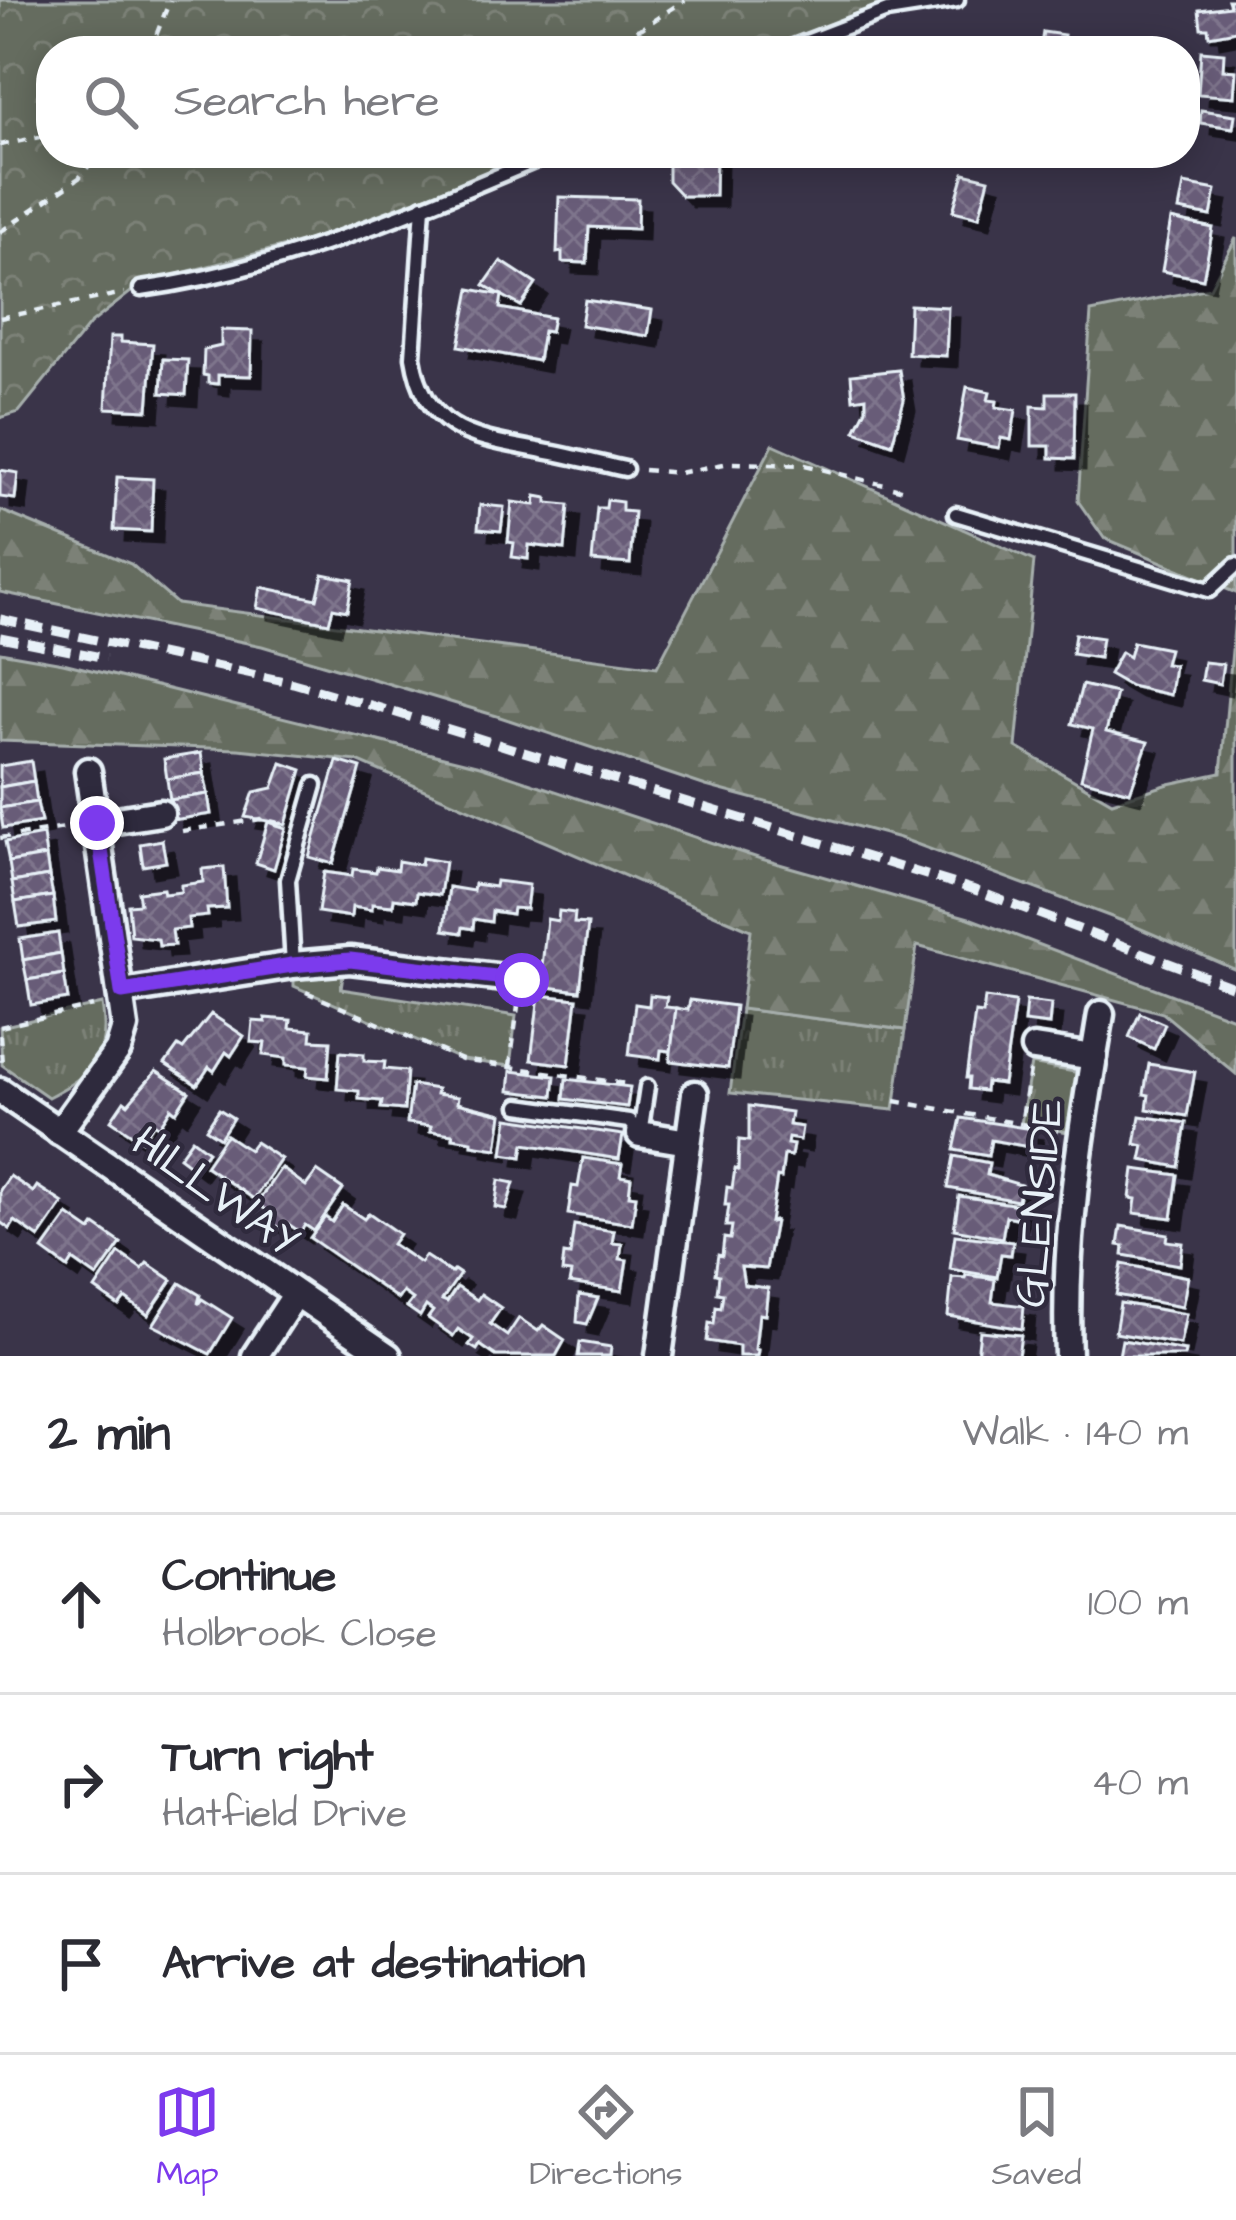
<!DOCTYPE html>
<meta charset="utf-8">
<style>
:root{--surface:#fff;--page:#f2f2f3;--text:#2b2b33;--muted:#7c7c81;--line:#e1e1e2;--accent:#7c3aed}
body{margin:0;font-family:"Architects Daughter",sans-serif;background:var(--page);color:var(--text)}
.stop{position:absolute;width:36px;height:36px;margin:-27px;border:9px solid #7c3aed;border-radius:50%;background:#fff}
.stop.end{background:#7c3aed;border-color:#fff;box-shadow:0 3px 12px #0008}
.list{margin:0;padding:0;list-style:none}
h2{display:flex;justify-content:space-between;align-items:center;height:156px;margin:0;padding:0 48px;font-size:51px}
h2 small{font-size:39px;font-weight:400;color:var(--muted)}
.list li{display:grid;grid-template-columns:78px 1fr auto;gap:36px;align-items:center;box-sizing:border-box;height:180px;padding:0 48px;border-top:3px solid var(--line)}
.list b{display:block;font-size:45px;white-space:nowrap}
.list p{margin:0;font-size:39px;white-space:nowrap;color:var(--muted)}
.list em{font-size:39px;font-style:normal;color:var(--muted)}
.icon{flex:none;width:66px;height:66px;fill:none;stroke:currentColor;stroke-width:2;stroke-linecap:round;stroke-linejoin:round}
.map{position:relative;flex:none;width:1236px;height:1356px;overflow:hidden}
.search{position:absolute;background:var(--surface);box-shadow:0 6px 30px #0003;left:36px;right:36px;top:36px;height:132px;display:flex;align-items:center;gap:30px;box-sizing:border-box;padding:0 42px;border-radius:48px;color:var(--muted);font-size:45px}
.sheet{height:696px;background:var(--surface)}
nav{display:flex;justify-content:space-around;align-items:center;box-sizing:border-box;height:168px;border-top:3px solid var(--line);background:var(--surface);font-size:33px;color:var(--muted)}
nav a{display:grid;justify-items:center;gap:6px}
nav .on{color:var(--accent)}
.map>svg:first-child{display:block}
.grass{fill:url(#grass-tufts);stroke:#a6aeac;stroke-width:3}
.forest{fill:url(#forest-firs);stroke:#a6aeac;stroke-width:3}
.park{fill:url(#park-crowns);stroke:#a6aeac;stroke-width:3}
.building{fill:url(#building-cross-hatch);stroke:#e8f1f8;stroke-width:3;filter:url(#shadow)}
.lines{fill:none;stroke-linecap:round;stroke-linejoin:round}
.service-casing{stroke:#e8f1f8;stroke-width:21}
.minor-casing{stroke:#e8f1f8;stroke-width:33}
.path{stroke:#e8f1f8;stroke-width:4.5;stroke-dasharray:9 9;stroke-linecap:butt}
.service{stroke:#2f2a3d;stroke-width:12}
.minor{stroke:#2f2a3d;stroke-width:24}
.rail{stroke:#e8f1f8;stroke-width:9;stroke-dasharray:18 9;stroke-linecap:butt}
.route{stroke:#7c3aed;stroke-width:15}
.labels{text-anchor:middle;stroke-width:9;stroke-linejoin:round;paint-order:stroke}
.street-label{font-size:45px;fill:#e8f1f8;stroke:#2f2a3d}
</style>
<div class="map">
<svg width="1236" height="1356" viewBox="0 0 1236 1356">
<defs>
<pattern id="grass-tufts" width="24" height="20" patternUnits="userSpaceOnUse" patternTransform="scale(3)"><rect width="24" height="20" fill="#656c5f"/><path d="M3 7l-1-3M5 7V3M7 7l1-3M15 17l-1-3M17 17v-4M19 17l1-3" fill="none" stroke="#7b8177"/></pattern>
<pattern id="forest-firs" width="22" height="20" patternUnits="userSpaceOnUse" patternTransform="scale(3)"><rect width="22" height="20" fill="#656c5f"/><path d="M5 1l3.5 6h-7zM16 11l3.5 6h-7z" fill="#7b8177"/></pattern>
<pattern id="park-crowns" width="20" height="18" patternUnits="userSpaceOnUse" patternTransform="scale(3)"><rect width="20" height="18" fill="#656c5f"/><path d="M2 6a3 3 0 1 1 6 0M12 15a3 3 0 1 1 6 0" fill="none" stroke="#7b8177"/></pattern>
<pattern id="building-cross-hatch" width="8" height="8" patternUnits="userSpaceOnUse" patternTransform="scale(3)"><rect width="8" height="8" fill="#685c78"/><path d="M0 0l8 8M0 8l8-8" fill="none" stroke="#7e748c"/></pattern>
<filter id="shadow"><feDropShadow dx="11" dy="11" stdDeviation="0" flood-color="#0009"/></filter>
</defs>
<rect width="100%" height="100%" fill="#3a3449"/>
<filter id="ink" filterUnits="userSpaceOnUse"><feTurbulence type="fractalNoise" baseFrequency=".00833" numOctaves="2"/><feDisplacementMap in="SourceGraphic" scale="24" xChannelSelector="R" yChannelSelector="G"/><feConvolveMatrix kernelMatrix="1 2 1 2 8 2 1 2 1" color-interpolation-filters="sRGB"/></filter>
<g filter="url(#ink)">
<!-- grass -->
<g class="grass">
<polygon points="343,975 341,989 516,1016 510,1066 462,1060 294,986 294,979"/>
<path d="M102 1004C111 1056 93 1074 48 1097L2 1065 0 1027Z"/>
<polygon points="741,1009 905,1030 894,1110 730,1093"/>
<polygon points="1031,1064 1091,1075 1080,1134 1021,1124"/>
</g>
<!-- forest -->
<g class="forest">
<polygon points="1236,238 1236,593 1104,538 1078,501 1091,312 1210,288"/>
<polygon points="773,444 1034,561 1016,747 1112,802 1169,784 1221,773 1236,606 1236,970 1125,922 900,838 706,786 497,716 262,646 0,592 0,510 131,564 177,604 657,667"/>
<polygon points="0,652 63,663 480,766 758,858 969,918 1236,1019 1236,1074 1163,1013 917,946 905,1030 741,1009 751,930 357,761 238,749 0,741"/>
</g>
<!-- park -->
<polygon class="park" points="0,0 952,0 889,9 786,51 51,51 51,153 540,153 316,238 178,274 132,291 90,324 19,412 0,418"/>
<!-- building -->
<g class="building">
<polygon points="1228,0 1236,0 1236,31 1209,36 1208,28 1201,28 1199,10 1230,6"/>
<polygon points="1043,32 1064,35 1062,51 1040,51"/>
<polygon points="1201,51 1224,53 1223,70 1236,71 1234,97 1198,94"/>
<polygon points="1201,110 1235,115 1233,128 1200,123"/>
<polygon points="668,153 716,153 715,196 682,196 668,181"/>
<polygon points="964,173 989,179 979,217 953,211"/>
<polygon points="1184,184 1216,190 1211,216 1179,210"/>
<polygon points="559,197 638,199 637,229 589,227 587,263 562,262 562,252 557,253"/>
<polygon points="1171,219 1213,228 1203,279 1162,271"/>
<polygon points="501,261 536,284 521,306 484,285"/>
<polygon points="470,289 502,295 500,308 553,318 550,332 543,331 538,361 459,346"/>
<polygon points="585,300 652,310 648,336 581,325"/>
<polygon points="910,305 948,307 946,356 908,354"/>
<polygon points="221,330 252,331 251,376 218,375 218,384 208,383 208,376 203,375 204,350 221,346"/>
<polygon points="110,337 121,337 121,342 153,344 148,410 106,408"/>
<polygon points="163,359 188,360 186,395 161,393"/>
<polygon points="899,370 904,400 892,444 855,431 866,409 866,397 853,399 851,375"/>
<polygon points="967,387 990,392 988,400 997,401 996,407 1016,410 1011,440 1001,438 999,448 957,440"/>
<polygon points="1047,393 1075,393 1074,459 1050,458 1050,446 1032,446 1032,406 1047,407"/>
<polygon points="0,470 18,473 15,499 0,497"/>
<polygon points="117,477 153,479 151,532 114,530"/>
<polygon points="536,496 547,498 547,503 569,505 565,549 529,545 528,559 512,557 514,543 508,542 512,502 535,505"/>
<polygon points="607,500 622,502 622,511 634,512 630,564 592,561 597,508 606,508"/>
<polygon points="480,505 504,507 501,531 478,529"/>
<polygon points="323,574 353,580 347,611 333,608 329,623 257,608 261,587 317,599"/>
<polygon points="1075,634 1102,638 1099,658 1072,654"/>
<polygon points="1133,642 1169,649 1165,664 1174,665 1170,695 1130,686 1109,674 1121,652 1129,657"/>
<polygon points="1204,662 1223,664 1220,684 1201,680"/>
<polygon points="1082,685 1116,693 1106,732 1148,742 1130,792 1081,779 1093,729 1072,724"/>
<polygon points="201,753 204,773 167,779 164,759"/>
<polygon points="31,761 34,781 0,787 0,766"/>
<polygon points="337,761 361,768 333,864 309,857"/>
<polygon points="282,763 302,770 286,824 245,817 254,792 273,788"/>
<polygon points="204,773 208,794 170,800 167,779"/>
<polygon points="34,781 37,802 0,808 0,787"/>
<polygon points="208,794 211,814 173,820 170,800"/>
<polygon points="37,802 41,822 3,828 0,808"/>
<polygon points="268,822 286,828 274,869 256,863"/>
<polygon points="43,835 46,856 9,862 5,842"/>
<polygon points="162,840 166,862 143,866 140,844"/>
<polygon points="46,856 49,876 12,882 9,862"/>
<polygon points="422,858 445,862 440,895 417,892 416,901 394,898 393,906 372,904 372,910 352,907 351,917 318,912 324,872 352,876 353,869 376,872 377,867 397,870 398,861 421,865"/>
<polygon points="224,867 227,908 207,909 208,916 188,918 189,928 172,930 174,945 159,946 158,939 131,936 128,905 140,904 138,892 163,889 164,894 181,892 181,885 203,882 202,869"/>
<polygon points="49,876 53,896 15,902 12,882"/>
<polygon points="496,881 529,885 526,909 513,908 512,914 492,911 491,922 474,919 473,929 463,927 462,933 444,930 449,887 473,891 474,884 495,887"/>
<polygon points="53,896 56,922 19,927 15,902"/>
<polygon points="559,911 575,913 574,923 588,924 580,991 540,986 547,919 558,921"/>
<polygon points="58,933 61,953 23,960 20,939"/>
<polygon points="61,953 64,974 27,980 23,960"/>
<polygon points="64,974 68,999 31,1005 27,980"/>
<polygon points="539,995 577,999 569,1065 531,1060"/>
<polygon points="650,995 667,997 665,1007 676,1008 671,1051 661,1050 660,1059 629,1055 635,1004 649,1006"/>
<polygon points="985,998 1015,1002 1003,1084 986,1082 985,1091 968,1089 969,1078 966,1078 975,1013 983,1014"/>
<polygon points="690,1000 735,1006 728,1068 670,1061 676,1008 688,1010"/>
<polygon points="1026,1001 1051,1004 1049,1025 1024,1022"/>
<polygon points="1140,1013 1165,1024 1154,1049 1129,1037"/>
<polygon points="211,1014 244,1036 231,1056 226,1052 214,1071 209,1067 197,1085 165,1064 178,1046 183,1049"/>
<polygon points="265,1018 291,1020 290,1028 312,1030 311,1040 331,1041 328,1078 307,1076 308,1067 286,1065 286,1058 263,1055 265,1043 251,1042 253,1021 266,1022"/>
<polygon points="340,1052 364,1054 364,1061 385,1062 384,1069 407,1071 404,1110 381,1108 382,1101 359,1099 359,1091 337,1089"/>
<polygon points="1149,1064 1195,1072 1187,1116 1147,1109 1149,1095 1144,1094"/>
<polygon points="156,1071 189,1092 176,1112 171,1108 159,1127 154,1123 142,1141 111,1120 124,1101 128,1104"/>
<polygon points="511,1071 555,1076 553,1096 509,1091"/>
<polygon points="566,1079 630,1087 627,1107 564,1099"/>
<polygon points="412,1085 437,1089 436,1094 458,1097 457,1103 502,1114 497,1149 472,1145 472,1141 453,1138 453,1134 430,1131 431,1126 407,1123"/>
<polygon points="749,1106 791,1112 789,1125 802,1127 800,1140 788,1138 787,1144 793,1145 791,1156 784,1155 781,1178 777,1177 770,1222 775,1221 766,1269 741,1267 744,1285 768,1288 765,1315 759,1314 755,1349 758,1350 757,1356 739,1356 739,1346 707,1341 709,1323 714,1324 716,1307 721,1308 723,1294 717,1293 719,1275 715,1274 718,1255 722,1256 724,1238 730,1239 732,1226 726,1226 729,1205 725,1205 727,1187 732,1188 735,1169 738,1170 739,1140 749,1141"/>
<polygon points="219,1109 233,1118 220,1138 206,1129"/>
<polygon points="1140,1116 1186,1123 1179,1167 1141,1160 1144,1146 1135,1144"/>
<polygon points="508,1118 623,1135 619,1159 524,1144 522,1157 503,1154"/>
<polygon points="961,1118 1032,1129 1029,1147 991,1140 988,1156 954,1150"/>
<polygon points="226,1135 249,1150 255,1142 281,1159 254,1199 205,1166"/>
<polygon points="192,1139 208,1151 195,1169 179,1157"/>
<polygon points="954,1156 989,1163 987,1175 1021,1185 1018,1201 948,1188"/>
<polygon points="583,1158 622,1164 620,1176 631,1178 629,1195 636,1196 632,1224 568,1214 572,1186 578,1187"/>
<polygon points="281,1168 306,1186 317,1171 343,1189 314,1231 305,1225 300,1232 287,1223 282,1230 266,1219 270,1213 257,1203"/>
<polygon points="1134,1169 1178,1175 1172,1218 1134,1213 1136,1199 1130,1198"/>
<polygon points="10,1176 33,1192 37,1186 63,1203 39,1238 15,1221 10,1229 0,1222 0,1190"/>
<polygon points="499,1180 514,1183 506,1209 495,1207"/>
<polygon points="959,1196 1019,1205 1016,1218 1006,1216 1002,1238 954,1229"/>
<polygon points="343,1205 364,1219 369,1213 399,1234 392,1244 420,1263 425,1256 451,1273 454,1270 460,1274 442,1300 447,1302 457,1287 477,1300 481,1294 501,1308 490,1324 507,1336 519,1318 538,1331 543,1325 565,1340 556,1356 496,1356 480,1345 477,1350 469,1345 473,1339 458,1329 453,1336 428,1318 433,1311 426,1306 420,1316 407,1307 413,1299 403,1292 398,1299 310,1238 325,1217 332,1222"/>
<polygon points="68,1215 91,1231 95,1225 121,1243 97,1277 73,1260 68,1268 43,1250"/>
<polygon points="574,1225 614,1231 612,1243 622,1244 620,1259 627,1260 622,1291 569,1283 571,1273 562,1272 564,1254 570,1255"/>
<polygon points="1121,1226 1168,1234 1167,1241 1183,1243 1180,1265 1123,1255 1124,1246 1118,1245"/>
<polygon points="955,1235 1013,1242 1011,1255 1001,1254 997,1277 950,1269"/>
<polygon points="119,1253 142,1269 147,1263 172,1280 148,1315 125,1298 119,1306 95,1289"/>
<polygon points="1122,1264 1188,1277 1182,1307 1116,1295"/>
<polygon points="966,1275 995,1279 992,1302 1024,1306 1022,1329 948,1316 952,1277 965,1278"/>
<polygon points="180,1283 200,1295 198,1304 202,1299 232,1318 210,1354 153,1325"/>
<polygon points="579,1295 598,1298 587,1324 577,1322"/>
<polygon points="1120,1303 1186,1314 1180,1344 1115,1333"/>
<polygon points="980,1331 1021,1335 1018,1356 977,1356"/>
<polygon points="1122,1340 1185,1351 1184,1356 1119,1356"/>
<polygon points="580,1342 611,1347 610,1356 578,1356"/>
</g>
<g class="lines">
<defs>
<g id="service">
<polyline points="783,51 887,11 957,0"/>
<path d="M423 206 413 357C425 435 478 438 543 451 571 456 598 463 625 469"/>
<path d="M141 289C286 269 419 209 553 153"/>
<polyline points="956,514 1209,590 1236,565"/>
<polyline points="293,965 288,880 315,785"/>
<polyline points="519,1106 629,1121 640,1134 647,1087"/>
</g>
<g id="minor">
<polyline points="97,823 161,813"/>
<polyline points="122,992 293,965 350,960 522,980"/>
<polyline points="1034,1048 1094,1057"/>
<polyline points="0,1091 388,1356"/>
<polyline points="59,1132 118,1050 125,1027 88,771"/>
<polyline points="640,1134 688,1142"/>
<polyline points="255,1356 295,1295"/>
<polyline points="659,1356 695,1094"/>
<path d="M1068 1356C1063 1234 1081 1134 1101 1014"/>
</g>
</defs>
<!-- service casing -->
<use href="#service" class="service-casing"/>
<!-- minor casing -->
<use href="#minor" class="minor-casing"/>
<!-- path -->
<g class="path">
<polyline points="150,51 170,0"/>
<polyline points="587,51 642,28 685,0"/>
<polyline points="0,145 51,135"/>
<polyline points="0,232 79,178 99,153"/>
<polyline points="0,318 124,293"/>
<polyline points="644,470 679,473 729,463 805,465 904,490"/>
<polyline points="182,831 261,819 283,824"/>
<polyline points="0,838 71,827"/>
<polyline points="306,992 462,1060 627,1084"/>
<polyline points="0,1027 93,1006"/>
<polyline points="0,1035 2,1065"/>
<polyline points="510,1066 518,1006"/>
<polyline points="1030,1071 1021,1124 1058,1131"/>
<polyline points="895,1101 1021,1124"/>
</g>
<!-- service -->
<use href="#service" class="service"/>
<!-- minor -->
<use href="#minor" class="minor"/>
<!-- rail -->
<g class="rail">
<polyline points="0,619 293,683 367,704 972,889 1236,988"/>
<polyline points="0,637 106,658"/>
</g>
</g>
</g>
<g class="lines" filter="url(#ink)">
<!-- route -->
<polyline class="route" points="97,823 122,992 292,965 350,960 522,980"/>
</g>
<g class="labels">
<!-- street labels -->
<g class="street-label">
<text transform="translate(217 1190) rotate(35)" y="16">HILLWAY</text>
<text transform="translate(1037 1203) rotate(-85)" y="16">GLENSIDE</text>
</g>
</g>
</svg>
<div class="stop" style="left:522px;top:980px"></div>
<div class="stop end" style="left:97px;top:823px"></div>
<div class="search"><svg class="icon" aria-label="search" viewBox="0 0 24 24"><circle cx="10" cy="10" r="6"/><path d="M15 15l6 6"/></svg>Search here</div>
</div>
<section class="sheet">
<h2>2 min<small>Walk · 140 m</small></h2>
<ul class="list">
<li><svg class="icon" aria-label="ahead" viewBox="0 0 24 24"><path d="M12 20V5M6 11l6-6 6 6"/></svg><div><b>Continue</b><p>Holbrook Close</p></div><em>100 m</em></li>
<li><svg class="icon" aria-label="right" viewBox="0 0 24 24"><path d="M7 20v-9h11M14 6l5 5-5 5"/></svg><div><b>Turn right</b><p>Hatfield Drive</p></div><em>40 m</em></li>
<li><svg class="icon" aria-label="arrive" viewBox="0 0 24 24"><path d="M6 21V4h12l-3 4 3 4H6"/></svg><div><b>Arrive at destination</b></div></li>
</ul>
</section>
<nav>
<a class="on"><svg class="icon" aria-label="map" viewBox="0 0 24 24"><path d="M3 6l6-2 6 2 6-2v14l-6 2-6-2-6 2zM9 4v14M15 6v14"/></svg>Map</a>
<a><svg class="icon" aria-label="directions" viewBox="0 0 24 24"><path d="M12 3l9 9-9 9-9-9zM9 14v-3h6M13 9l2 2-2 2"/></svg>Directions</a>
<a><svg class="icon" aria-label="saved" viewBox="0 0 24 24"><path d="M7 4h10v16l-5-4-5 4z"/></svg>Saved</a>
</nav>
